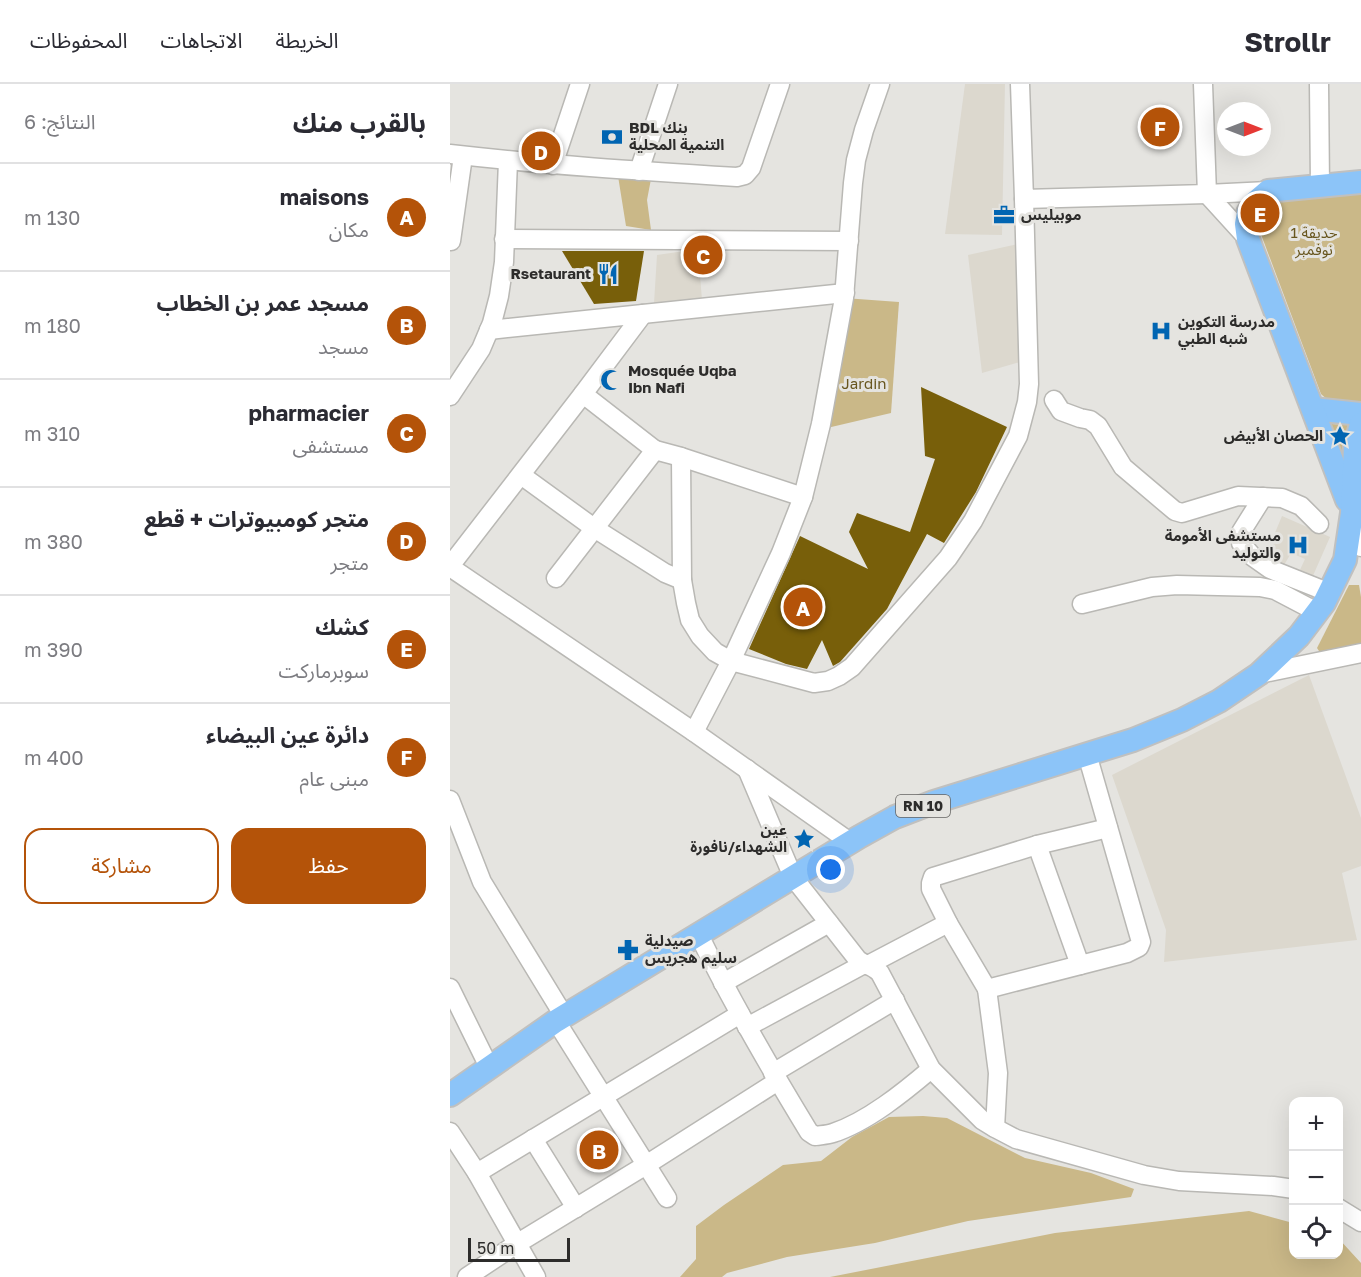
<!DOCTYPE html>
<html lang="ar">
<meta charset="utf-8">
<style>
:root{--surface:#fff;--page:#f7f7f7;--text:#2b2b33;--muted:#7c7c81;--line:#e1e1e2;--accent:#b45309}
body{margin:0;font-family:"Golos Text","Noto Sans Arabic",sans-serif;background:var(--page);color:var(--text);direction:rtl}
.controls{position:absolute;right:18px;bottom:18px;display:grid;overflow:hidden;border-radius:12px;box-shadow:0 6px 24px #0002}
.controls button{width:54px;height:54px;display:grid;place-items:center;padding:0;border:0;border-bottom:2px solid var(--line);background:var(--surface);color:var(--text);font:30px sans-serif}
.compass{position:absolute;left:767px;top:18px;width:54px;height:54px;border-radius:50%;background:var(--surface);box-shadow:0 6px 24px #0002;rotate:90deg}
.scale{position:absolute;left:18px;bottom:15px;width:102px;box-sizing:border-box;padding-left:6px;border:3px solid #2d2c2b;border-top:0;font-size:16px;line-height:21px;white-space:nowrap;color:#2d2c2b;-webkit-text-stroke:4px #e5e4e0;paint-order:stroke}
.you{position:absolute;left:381px;top:786px;width:21px;height:21px;margin:-15px;border:4px solid #fff;border-radius:50%;background:#1a73e8;box-shadow:0 0 0 9px #1a73e833}
.badge{display:grid;place-items:center;width:39px;height:39px;border-radius:50%;background:var(--accent);color:#fff;font-size:20px;font-weight:700}
.pin{position:absolute;translate:-50% -50%;border:3px solid #fff;box-shadow:0 2px 6px #0006}
.list{margin:0;padding:0;list-style:none}
h2{display:flex;justify-content:space-between;align-items:center;height:78px;margin:0;padding:0 24px;font-size:26px}
h2 small{font-size:20px;font-weight:400;color:var(--muted)}
.list li{display:grid;grid-template-columns:39px 1fr auto;gap:18px;align-items:center;box-sizing:border-box;height:108px;padding:0 24px;border-top:2px solid var(--line)}
.list b{display:block;font-size:22px;white-space:nowrap}
.list p{margin:0;font-size:20px;white-space:nowrap;color:var(--muted)}
.list em{font-size:20px;font-style:normal;color:var(--muted)}
.actions{display:flex;gap:12px;padding:18px 24px}
.actions a{flex:1;padding:14px 0;border:2px solid var(--accent);border-radius:18px;text-align:center;font-size:21px;color:var(--accent)}
.actions .main{background:var(--accent);color:#fff}
.icon{flex:none;width:33px;height:33px;fill:none;stroke:currentColor;stroke-width:2;stroke-linecap:round;stroke-linejoin:round}
.map{position:relative;flex:none;width:911px;height:1193px;overflow:hidden;direction:ltr}
header{display:flex;align-items:center;gap:36px;box-sizing:border-box;height:84px;padding:0 30px;background:var(--surface);border-bottom:2px solid var(--line)}
header strong{font-size:28px}
nav{display:flex;gap:33px;margin-inline-start:auto;font-size:21px}
main{display:flex}
aside{flex:1;background:var(--surface)}
.map>svg:first-child{display:block}
.built{fill:#dcd8ce}
.green{fill:#cab888}
.building{fill:#785f0a}
.lines{fill:none;stroke-linecap:round;stroke-linejoin:round}
.minor-casing{stroke:#b9b8b4;stroke-width:21}
.major-casing{stroke:#c0c0bf;stroke-width:26}
.minor{stroke:#fff;stroke-width:18}
.major{stroke:#8cc4f8;stroke-width:22}
.labels{text-anchor:middle;stroke-width:6;stroke-linejoin:round;paint-order:stroke}
.shield{fill:#e5e4e0;stroke:#646361;stroke-width:1.5}
.shield-label{font-size:14px;font-weight:bold;fill:#2d2c2b}
.poi-label{font-size:15px;font-weight:bold;fill:#2d2c2b;stroke:#e5e4e0;text-anchor:start}
.park-label{font-size:15px;fill:#68561e;stroke:#e5e4e0}
</style>
<header>
<strong>Strollr</strong>
<nav><a>الخريطة</a><a>الاتجاهات</a><a>المحفوظات</a></nav>
</header>
<main>
<div class="map">
<svg width="911" height="1193" viewBox="0 0 911 1193">
<rect width="100%" height="100%" fill="#e5e4e0"/>
<!-- built -->
<g class="built">
<polygon points="515,0 555,0 552,151 495,150"/>
<polygon points="568,160 570,278 532,289 518,171"/>
<polygon points="248,165 252,216 204,219 207,171"/>
<polygon points="832,432 880,453 862,494 849,488 855,475 841,469 833,483 814,475"/>
<polygon points="859,591 911,734 911,782 892,789 907,856 714,878 716,846 662,691"/>
</g>
<!-- green -->
<g class="green">
<polygon points="168,92 201,95 197,116 201,146 176,142"/>
<polygon points="911,107 911,320 880,318 871,310 809,145 821,121 846,110"/>
<polygon points="394,214 449,218 441,329 377,344"/>
<polygon points="881,340 899,341 893,380"/>
<polygon points="899,501 909,501 911,513 911,561 871,570 867,564"/>
<polygon points="473,1032 497,1034 575,1074 641,1089 684,1105 681,1113 518,1137 425,1159 337,1173 277,1189 272,1193 230,1193 246,1175 246,1142 274,1121 333,1081 371,1077 402,1053 439,1033"/>
<polygon points="799,1127 843,1139 844,1170 888,1170 889,1155 911,1179 911,1193 380,1193 605,1149"/>
</g>
<!-- building -->
<g class="building">
<polygon points="112,167 194,167 186,217 144,220"/>
<polygon points="471,303 557,343 526,408 494,459 477,450 437,525 390,578 383,582 372,556 357,585 336,580 299,565 350,452 418,485 399,448 407,429 460,448 485,375 475,372"/>
</g>
<g class="lines">
<defs>
<g id="minor">
<polyline points="570,0 574,115 757,110 753,0"/>
<polyline points="869,0 870,102"/>
<path d="M0 70C96 81 191 87 287 93L295 91 301 84 330 0"/>
<polyline points="103,81 130,0"/>
<polyline points="189,87 218,0"/>
<polyline points="54,155 399,157"/>
<polyline points="798,155 757,110 818,107"/>
<polyline points="1,157 13,72"/>
<polyline points="39,246 395,209"/>
<polyline points="133,310 205,366"/>
<polyline points="0,312 31,265 42,239 49,212 54,178 58,77"/>
<polyline points="604,316 611,327 630,334 640,336 648,342 673,383 725,427 732,429 788,412 832,414 851,422 869,440"/>
<polyline points="231,373 232,496 236,519 240,536 250,552 265,568 281,577 364,599 378,597 389,592 402,583 498,474 523,437 568,352 577,318 579,300 574,115"/>
<polyline points="71,391 144,444 215,489 232,496"/>
<polyline points="813,413 791,448 791,459 803,473 820,485 880,509"/>
<polyline points="903,433 911,463"/>
<polyline points="0,482 133,310 193,230"/>
<polyline points="0,483 244,648 400,758"/>
<polyline points="106,494 205,366 231,373 353,413"/>
<polyline points="632,520 702,503 727,501 810,503 825,506 867,528"/>
<polyline points="809,590 911,569"/>
<polyline points="244,648 281,577 331,469 353,413 371,340 394,214 403,99 406,76 414,46 430,0"/>
<path d="M297 685 343 793 408 876C416 882 423 881 430 889L481 985 532 1036 545 1044 566 1055 694 1091 729 1097 823 1102 844 1105"/>
<polyline points="0,716 32,798 114,932"/>
<polyline points="587,761 630,881"/>
<polyline points="498,839 537,905"/>
<path d="M249 851C282 919 320 984 359 1048L365 1052C371 1051 377 1051 383 1049 417 1038 454 1008 481 985"/>
<polyline points="418,881 498,839 481,805 481,799 483,793 587,761 658,744"/>
<polyline points="273,899 379,839"/>
<polyline points="0,904 39,983"/>
<polyline points="106,937 217,1114"/>
<polyline points="297,943 414,880"/>
<polyline points="323,989 445,916"/>
<polyline points="545,1044 548,989 537,905 677,869 689,863 691,858 637,670"/>
<polyline points="0,1048 27,1089 86,1193"/>
<polyline points="83,1055 126,1124"/>
<polyline points="27,1089 290,930"/>
<polyline points="888,1124 911,1138"/>
<polyline points="17,1193 68,1159 196,1081 328,997"/>
</g>
<g id="major">
<polyline points="863,325 911,330"/>
<polyline points="897,416 798,155 796,140 798,129 804,119 818,107 911,98"/>
<polyline points="0,1011 106,937 409,753 445,733 484,718 683,656 732,636 769,617 809,590 849,552 874,519 895,476 902,429 905,363 911,340"/>
</g>
</defs>
<!-- minor casing -->
<use href="#minor" class="minor-casing"/>
<!-- major casing -->
<use href="#major" class="major-casing"/>
<!-- minor -->
<use href="#minor" class="minor"/>
<!-- major -->
<use href="#major" class="major"/>
</g>
<!-- icons -->
<defs>
<symbol id="bank-bare" viewBox="-9 -9 18 18"><path d="M-6-4H6V4H-6ZM0-2.3a2.3 2.3 0 1 0 0 4.6a2.3 2.3 0 1 0 0-4.6Z" fill="#0165b2" stroke="#e5e4e0" stroke-width="2.5" paint-order="stroke"/></symbol>
<symbol id="office-bare" viewBox="-9 -9 18 18"><path d="M-6-3h4V-5.5h4V-3h4V5H-6ZM-1-4.5V-3h2v-1.5ZM-6 0V1H6V0Z" fill="#0165b2" stroke="#e5e4e0" stroke-width="2.5" paint-order="stroke"/></symbol>
<symbol id="restaurant-bare" viewBox="-9 -9 18 18"><path d="M-5-6h1v4h1v-4h1v4h1v-4h1v5L-1.5 .5V6h-2V.5L-5-1ZM5-6V6H3V1.5H1.5Q1.5-4 5-6Z" fill="#0165b2" stroke="#e5e4e0" stroke-width="2.5" paint-order="stroke"/></symbol>
<symbol id="hospital-bare" viewBox="-9 -9 18 18"><path d="M-5-5h3v3.5h4V-5h3V5h-3V1.5h-4V5h-3Z" fill="#0165b2" stroke="#e5e4e0" stroke-width="2.5" paint-order="stroke"/></symbol>
<symbol id="mosque-bare" viewBox="-9 -9 18 18"><path d="M3.5-4.9A6 6 0 1 0 3.5 4.9A5 5 0 1 1 3.5-4.9Z" fill="#0165b2" stroke="#e5e4e0" stroke-width="2.5" paint-order="stroke"/></symbol>
<symbol id="sight-bare" viewBox="-9 -9 18 18"><path d="M0-6L1.8-2.2L6-1.7L2.9 1.2L3.7 5.4L0 3.3L-3.7 5.4L-2.9 1.2L-6-1.7L-1.8-2.2Z" fill="#0165b2" stroke="#e5e4e0" stroke-width="2.5" paint-order="stroke"/></symbol>
<symbol id="pharmacy-bare" viewBox="-9 -9 18 18"><path d="M-2-6h4v4h4v4h-4v4h-4v-4h-4v-4h4Z" fill="#0165b2" stroke="#e5e4e0" stroke-width="2.5" paint-order="stroke"/></symbol>
</defs>
<g fill-rule="evenodd">
<use href="#bank-bare" x="147" y="38" width="30" height="30"/>
<use href="#office-bare" x="539" y="116" width="30" height="30"/>
<use href="#restaurant-bare" x="143" y="175" width="30" height="30"/>
<use href="#hospital-bare" x="696" y="232" width="30" height="30"/>
<use href="#mosque-bare" x="146" y="281" width="30" height="30"/>
<use href="#sight-bare" x="875" y="337" width="30" height="30"/>
<use href="#hospital-bare" x="833" y="446" width="30" height="30"/>
<use href="#sight-bare" x="339" y="740" width="30" height="30"/>
<use href="#pharmacy-bare" x="163" y="851" width="30" height="30"/>
</g>
<g class="labels">
<!-- shield labels -->
<rect class="shield" x="446" y="711" width="54" height="22" rx="4.5"/>
<g class="shield-label">
<text x="473" y="727">RN 10</text>
</g>
<!-- poi labels -->
<g class="poi-label">
<text x="179" y="49">BDL بنك<tspan x="179" dy="17">التنمية المحلية</tspan></text>
<text x="571" y="136">موبيليس</text>
<text x="141" y="195" text-anchor="end">Rsetaurant</text>
<text x="728" y="243">مدرسة التكوين<tspan x="728" dy="17">شبه الطبي</tspan></text>
<text x="178" y="292">Mosquée Uqba<tspan x="178" dy="17">Ibn Nafi</tspan></text>
<text x="873" y="357" text-anchor="end">الحصان الأبيض</text>
<text x="831" y="457" text-anchor="end">مستشفى الأمومة<tspan x="831" dy="17">والتوليد</tspan></text>
<text x="337" y="751" text-anchor="end">عين<tspan x="337" dy="17">الشهداء/نافورة</tspan></text>
<text x="195" y="862">صيدلية<tspan x="195" dy="17">سليم هجريس</tspan></text>
</g>
<!-- park labels -->
<g class="park-label">
<text x="864" y="154">حديقة 1<tspan x="864" dy="17">نوفمبر</tspan></text>
<text x="414" y="305">Jardin</text>
</g>
</g>
</svg>
<div class="controls">
<button>+</button>
<button>−</button>
<button><svg class="icon" aria-label="locate" viewBox="0 0 24 24"><circle cx="12" cy="12" r="6"/><path d="M12 2v4M12 18v4M2 12h4M18 12h4"/></svg></button>
</div>
<svg class="compass" viewBox="-18 -18 36 36"><path d="M0-13l5 13h-10z" fill="#e53935"/><path d="M0 13l5-13h-10z" fill="#7c7c81"/></svg>
<div class="scale">50 m</div>
<div class="you"></div>
<div class="pin badge" style="left:353px;top:523px">A</div>
<div class="pin badge" style="left:149px;top:1066px">B</div>
<div class="pin badge" style="left:253px;top:171px">C</div>
<div class="pin badge" style="left:91px;top:67px">D</div>
<div class="pin badge" style="left:810px;top:129px">E</div>
<div class="pin badge" style="left:710px;top:43px">F</div>
</div>
<aside>
<h2>بالقرب منك<small>النتائج: 6</small></h2>
<ul class="list">
<li><span class="badge">A</span><div><b>maisons</b><p>مكان</p></div><em>130 m</em></li>
<li><span class="badge">B</span><div><b>مسجد عمر بن الخطاب</b><p>مسجد</p></div><em>180 m</em></li>
<li><span class="badge">C</span><div><b>pharmacier</b><p>مستشفى</p></div><em>310 m</em></li>
<li><span class="badge">D</span><div><b>متجر كومبيوترات + قطع</b><p>متجر</p></div><em>380 m</em></li>
<li><span class="badge">E</span><div><b>كشك</b><p>سوبرماركت</p></div><em>390 m</em></li>
<li><span class="badge">F</span><div><b>دائرة عين البيضاء</b><p>مبنى عام</p></div><em>400 m</em></li>
</ul>
<div class="actions"><a class="main">حفظ</a><a>مشاركة</a></div>
</aside>
</main>
